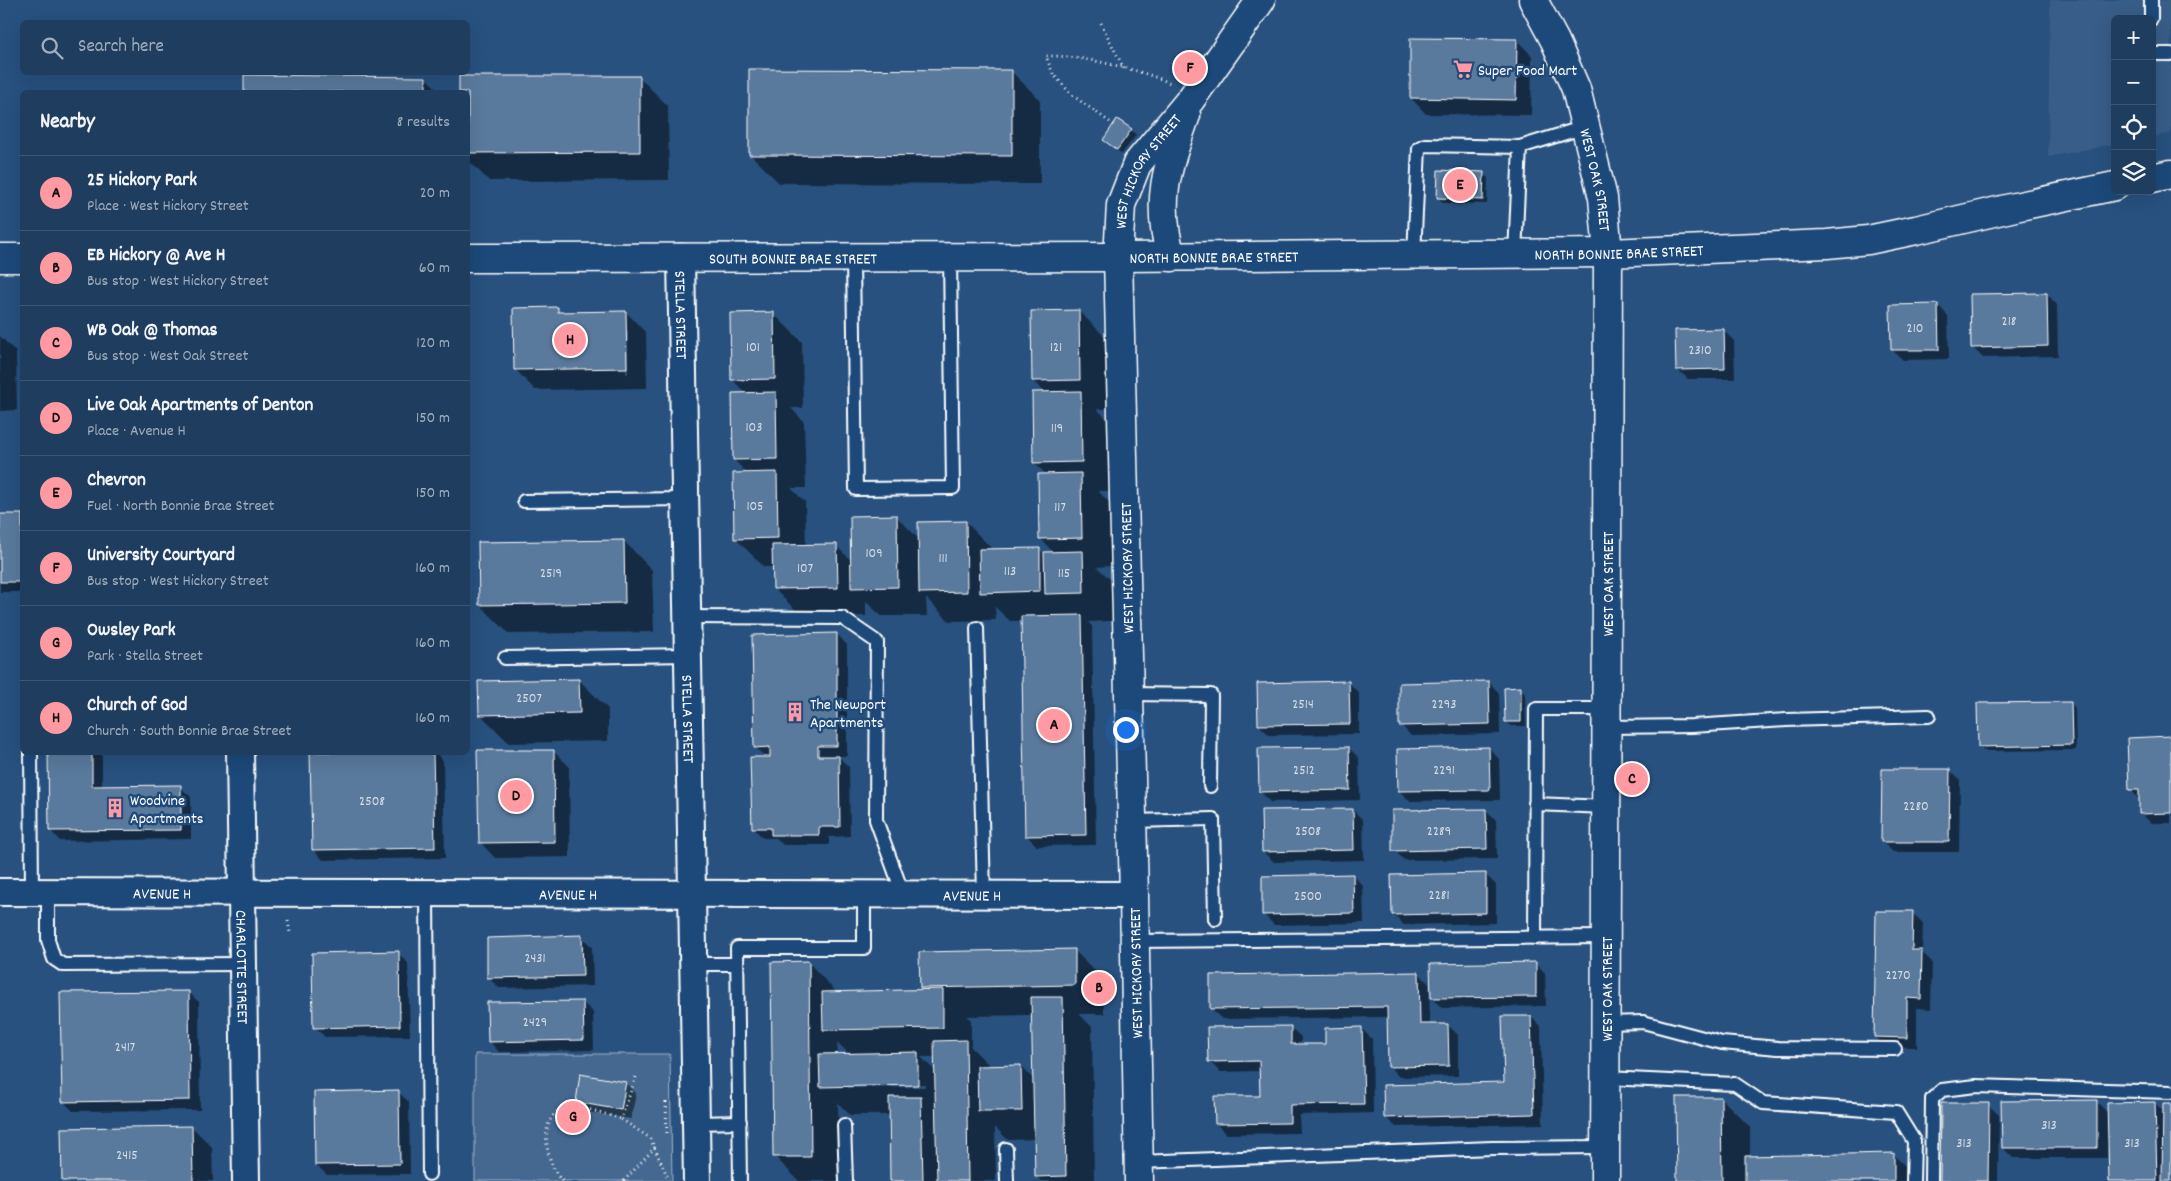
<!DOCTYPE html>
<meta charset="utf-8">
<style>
:root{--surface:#1e3d5f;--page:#264465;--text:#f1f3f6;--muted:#a1aebd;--line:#3c5674;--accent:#ff9aa2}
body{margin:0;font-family:Dekko,sans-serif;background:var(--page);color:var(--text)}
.controls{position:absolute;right:15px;top:15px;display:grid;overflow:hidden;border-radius:8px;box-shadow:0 5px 20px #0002}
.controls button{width:45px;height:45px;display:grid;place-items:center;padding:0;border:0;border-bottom:1px solid var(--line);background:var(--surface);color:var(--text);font:25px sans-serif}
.you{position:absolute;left:1125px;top:729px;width:18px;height:18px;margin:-12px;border:4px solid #fff;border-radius:50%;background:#1a73e8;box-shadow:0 0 0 8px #1a73e833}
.badge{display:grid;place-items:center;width:32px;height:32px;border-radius:50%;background:var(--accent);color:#111;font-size:16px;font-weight:700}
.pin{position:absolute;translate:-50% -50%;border:2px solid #fff;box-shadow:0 1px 5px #0006}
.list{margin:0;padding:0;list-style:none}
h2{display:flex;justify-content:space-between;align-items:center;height:65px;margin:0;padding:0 20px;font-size:21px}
h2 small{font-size:16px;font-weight:400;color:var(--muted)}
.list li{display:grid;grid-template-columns:32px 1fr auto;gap:15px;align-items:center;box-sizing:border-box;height:75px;padding:0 20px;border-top:1px solid var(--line)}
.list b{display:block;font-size:19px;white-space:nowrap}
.list p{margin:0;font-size:16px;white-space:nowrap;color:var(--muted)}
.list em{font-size:16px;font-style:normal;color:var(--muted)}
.icon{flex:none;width:28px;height:28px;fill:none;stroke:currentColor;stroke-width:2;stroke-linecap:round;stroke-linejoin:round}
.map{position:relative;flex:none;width:2171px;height:1181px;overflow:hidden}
.search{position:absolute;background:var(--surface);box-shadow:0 5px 20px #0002;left:20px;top:20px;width:450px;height:55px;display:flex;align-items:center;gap:12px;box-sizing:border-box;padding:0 18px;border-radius:8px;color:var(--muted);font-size:19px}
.panel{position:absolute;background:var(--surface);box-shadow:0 5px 20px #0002;left:20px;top:90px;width:450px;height:665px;border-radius:8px}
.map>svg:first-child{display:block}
.built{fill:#375d88}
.green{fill:#446890;stroke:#a2b4c8}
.shadow{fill:#0007;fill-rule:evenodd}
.building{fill:#5a7a9d;stroke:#fff}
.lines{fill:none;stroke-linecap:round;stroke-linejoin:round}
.lane-casing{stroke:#fff;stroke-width:16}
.street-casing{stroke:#fff;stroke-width:30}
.secondary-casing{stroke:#fff;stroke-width:31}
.path{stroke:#fff;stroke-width:3;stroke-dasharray:1 4;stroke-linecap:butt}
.lane{stroke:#1f4a7a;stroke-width:12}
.street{stroke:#1f4a7a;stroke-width:26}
.secondary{stroke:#1f4a7a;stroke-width:28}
.labels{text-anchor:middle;stroke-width:5;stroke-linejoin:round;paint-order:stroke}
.number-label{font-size:14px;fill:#d6dee6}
.poi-label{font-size:16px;fill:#fff;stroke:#1f4a7a;text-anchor:start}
.street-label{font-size:16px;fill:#fff;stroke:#1f4a7a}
</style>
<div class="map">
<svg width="2171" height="1181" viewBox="0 0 2171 1181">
<rect width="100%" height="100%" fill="#28517f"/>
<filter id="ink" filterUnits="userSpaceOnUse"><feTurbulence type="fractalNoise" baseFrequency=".02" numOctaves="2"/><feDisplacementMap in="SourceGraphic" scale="10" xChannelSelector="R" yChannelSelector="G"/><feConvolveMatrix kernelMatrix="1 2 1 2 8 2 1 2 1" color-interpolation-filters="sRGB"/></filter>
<g filter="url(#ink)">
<!-- built -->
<polygon class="built" points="2050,0 2171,0 2171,133 2152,137 2152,19 2115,19 2115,144 2048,157"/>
<!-- green -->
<polygon class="green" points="475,1054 670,1054 672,1181 475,1181"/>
<!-- shadow -->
<g class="shadow">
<polygon points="1517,40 1532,56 1531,115 1426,114 1411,98"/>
<polygon points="1012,72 1040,100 1040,184 779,183 750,154"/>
<polygon points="246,76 426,78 440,92 245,92"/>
<polygon points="460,77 639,77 668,106 669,180 489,181 468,160 468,92 460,92"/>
<polygon points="1131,130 1136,135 1122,154 1104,140"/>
<polygon points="1483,173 1488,178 1487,204 1443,203 1438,198"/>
<polygon points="2047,294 2057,305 2058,356 1983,358 1972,347"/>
<polygon points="1938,305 1948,316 1949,359 1903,360 1892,350"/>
<path d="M557 309 561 313 626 312 646 333 647 388 535 390 515 369ZM625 331H628V374H626Z"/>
<polygon points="1079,311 1108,340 1109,409 1097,409 1109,421 1110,491 1098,491 1110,503 1111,566 1097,567 1112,581 1112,621 1088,622 1092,626 1096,845 1037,846 1026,835 1022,621 1010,621 995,607 996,620 949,621 926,598 927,616 881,616 866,601 866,616 803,617 774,589 774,567 764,567 735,538 748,474 734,460 746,394 733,380 773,313 802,342 803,408 791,408 804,422 806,488 791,488 805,502 806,546 836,546 852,561 897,517 919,539 966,522 993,550 1039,549 1046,555 1054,553 1040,538 1047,475 1034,463 1045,393 1033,381"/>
<polygon points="1724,331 1734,341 1735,379 1688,379 1677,369"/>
<polygon points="0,336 16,352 17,410 0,411"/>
<polygon points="22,515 22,592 0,592 0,516"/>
<polygon points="624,541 652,570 654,632 509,634 480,605"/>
<polygon points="837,634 847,645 847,756 838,756 849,767 850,836 829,837 829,845 783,845 776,838 763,838 753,828 766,758 755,747"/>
<polygon points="579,680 608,709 608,741 509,743 480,714"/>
<polygon points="1348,682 1359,693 1359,734 1269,735 1259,725"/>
<polygon points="1489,682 1499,693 1500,734 1411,736 1401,725"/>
<polygon points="1520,689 1525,694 1526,726 1511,726 1506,722"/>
<polygon points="2071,703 2075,708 2076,750 1984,751 1979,747"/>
<polygon points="2171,738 2171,823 2151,823 2140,813 2140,800 2130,789"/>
<polygon points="1349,748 1359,758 1360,800 1270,802 1260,791"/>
<polygon points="1489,748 1499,759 1500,800 1410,801 1399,791"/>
<polygon points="553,751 569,766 570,857 495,858 480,842"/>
<polygon points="49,752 102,752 102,787 180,787 191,797 191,839 60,841 50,830"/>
<polygon points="311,752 435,752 443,761 445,858 323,860 313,850"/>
<polygon points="1949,770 1960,780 1959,852 1893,852 1882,842"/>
<polygon points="1353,810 1363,820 1364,860 1274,862 1263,852"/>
<polygon points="1486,810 1496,820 1497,859 1404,860 1394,850"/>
<polygon points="1485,874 1496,885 1496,923 1404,925 1393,915"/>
<polygon points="1353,875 1363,886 1364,923 1274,925 1264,915"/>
<polygon points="1912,913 1923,923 1922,952 1932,962 1931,1009 1917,1008 1917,1047 1885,1047 1875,1037"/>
<polygon points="582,937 592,947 593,986 499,988 489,978"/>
<path d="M1074 950 1103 979 1104 1014H1079L1092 1027 1094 1181H1041L1036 1176 1035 1139 1008 1140 995 1127 996 1181H891L890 1115H850L838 1103 839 1181H799L775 1157 808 962 837 993 925 991 921 987ZM1033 1015 1034 1080 1021 1066 991 1067 971 1047V1020L967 1016ZM837 1042 850 1055H838ZM921 1057H936V1072ZM925 1084V1087L848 1088V1085Z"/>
<polygon points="398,953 408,963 410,1036 325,1037 315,1027"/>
<polygon points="1535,963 1545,974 1546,1006 1442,1008 1432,998"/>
<polygon points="1419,973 1429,984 1430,1025 1448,1025 1458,1035 1458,1076 1399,1077 1389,1066 1388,1017 1222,1019 1211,1009"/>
<polygon points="188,992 199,1002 200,1110 73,1111 63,1101"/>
<polygon points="582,1002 593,1012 594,1050 499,1052 489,1041"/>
<polygon points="1531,1017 1541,1027 1543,1124 1396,1127 1385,1117 1505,1083"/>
<polygon points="1290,1027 1301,1037 1301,1046 1326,1045 1362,1029 1372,1039 1373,1113 1299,1115 1300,1133 1227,1134 1216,1124 1261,1097 1260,1071 1220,1072 1209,1061"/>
<polygon points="626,1083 636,1093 631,1119 587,1112 577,1101"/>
<polygon points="398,1092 409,1102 410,1174 327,1175 316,1165"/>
<polygon points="1721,1098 1750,1127 1750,1157 1893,1154 1920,1181 1678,1181"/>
<polygon points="2097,1102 2109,1114 2155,1103 2164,1112 2171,1104 2171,1181 2110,1181 2110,1147 2107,1147 2107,1158 2013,1158 2003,1148"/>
<polygon points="1988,1105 1999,1115 1998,1181 1941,1181"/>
<polygon points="192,1127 212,1147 213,1181 63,1181"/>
</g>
<!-- building -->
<g class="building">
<polygon points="1410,38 1517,39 1516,100 1410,98"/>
<polygon points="749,69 1012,70 1012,156 749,155"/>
<polygon points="244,75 426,77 426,92 244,92"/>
<polygon points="459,76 640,76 640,152 468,153 468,92 459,92"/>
<polygon points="1117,119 1132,129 1117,150 1103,140"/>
<polygon points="1438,170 1484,172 1483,200 1437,198"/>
<polygon points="2047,293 2048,346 1971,348 1970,294"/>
<polygon points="1938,304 1939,350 1891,350 1890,305"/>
<polygon points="558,307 558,312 626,311 627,368 514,370 513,308"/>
<polygon points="1079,310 1080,380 1032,381 1031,311"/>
<polygon points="774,312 775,379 731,380 730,313"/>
<polygon points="1724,329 1725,369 1676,370 1675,330"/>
<polygon points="1081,391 1082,462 1033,463 1032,392"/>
<polygon points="776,392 777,459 733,460 732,393"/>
<polygon points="777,472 778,538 734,539 733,473"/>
<polygon points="1081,473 1082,538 1039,539 1038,474"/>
<rect x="0" y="514" width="22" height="68"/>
<polygon points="897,515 898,587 851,588 850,516"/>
<polygon points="966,521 967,592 919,593 918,522"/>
<polygon points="624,540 625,603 479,605 478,542"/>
<polygon points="837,544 838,588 773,589 772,545"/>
<polygon points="1040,548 1040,591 980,593 979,549"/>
<polygon points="1083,551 1084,593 1045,594 1044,552"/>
<polygon points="1082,615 1086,835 1025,836 1021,616"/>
<polygon points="837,633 837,746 818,746 818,756 839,756 840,827 819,827 819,835 771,835 771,828 752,828 750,757 770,757 770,747 754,748 752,635"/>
<polygon points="579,679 580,713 479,715 478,681"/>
<polygon points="1349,681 1350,724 1258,725 1257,683"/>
<polygon points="1489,681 1490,724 1399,726 1399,683"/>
<polygon points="1521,687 1521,722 1505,722 1504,688"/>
<polygon points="2071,702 2072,745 1978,747 1977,703"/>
<polygon points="2171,736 2171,813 2139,814 2139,790 2129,790 2127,738"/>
<polygon points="1349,747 1350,790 1259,792 1258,748"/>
<polygon points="1489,747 1490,790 1398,791 1397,749"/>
<polygon points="477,750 554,750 555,842 479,843"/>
<polygon points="48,752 92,752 92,786 181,785 181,830 49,831"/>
<polygon points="310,752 433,752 435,848 312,850"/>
<polygon points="1882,769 1950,769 1949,842 1881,842"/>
<polygon points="1353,809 1354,850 1262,852 1261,810"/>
<polygon points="1486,809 1487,849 1392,851 1392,810"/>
<polygon points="1486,873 1486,913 1392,915 1391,875"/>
<polygon points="1353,874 1354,913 1262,915 1262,876"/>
<polygon points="1876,911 1913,911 1912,950 1922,950 1921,999 1907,998 1907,1038 1874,1037"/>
<polygon points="582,935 583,976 487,978 487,938"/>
<polygon points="1075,949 1075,985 920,988 919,952"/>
<polygon points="399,951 400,1026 313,1028 312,953"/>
<polygon points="809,961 811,1157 773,1157 771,962"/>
<polygon points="1536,962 1536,997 1431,998 1430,964"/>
<polygon points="1419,972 1420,1024 1448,1024 1449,1066 1388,1067 1387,1007 1210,1009 1210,975"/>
<polygon points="943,989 943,1028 823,1030 822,992"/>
<polygon points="189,991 190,1100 62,1102 60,992"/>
<polygon points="1031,997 1063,997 1066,1176 1035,1177"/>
<polygon points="583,1001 584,1040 488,1042 487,1002"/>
<polygon points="1502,1016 1531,1016 1534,1114 1384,1118 1383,1085 1504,1082"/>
<polygon points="1291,1026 1291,1044 1325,1044 1325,1028 1362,1027 1364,1104 1290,1105 1290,1123 1215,1124 1214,1096 1260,1096 1259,1061 1208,1062 1207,1027"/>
<polygon points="966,1040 968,1181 937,1181 934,1041"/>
<polygon points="918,1052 918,1085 820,1087 819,1054"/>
<polygon points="1021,1065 1022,1111 978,1111 977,1066"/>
<polygon points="580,1074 626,1082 621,1110 576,1102"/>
<polygon points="399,1090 400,1164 315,1165 314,1092"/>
<polygon points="889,1097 921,1097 923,1181 890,1181"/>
<polygon points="1676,1097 1721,1097 1722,1181 1677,1181"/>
<polygon points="2097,1100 2097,1148 2002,1148 2001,1101"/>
<polygon points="2155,1102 2157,1181 2109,1181 2107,1103"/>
<polygon points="1941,1103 1989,1103 1988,1181 1940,1181"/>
<polygon points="2163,1103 2171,1103 2171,1181 2162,1181"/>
<polygon points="192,1126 193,1181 62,1181 61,1128"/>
<polygon points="1894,1153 1894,1181 1745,1181 1745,1156"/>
</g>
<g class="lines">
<defs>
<g id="lane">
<polyline points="2151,0 2151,19"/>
<polyline points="2152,54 2171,54"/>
<polyline points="1515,254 1520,147"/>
<polyline points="1414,255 1419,148 1425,145 1520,147 1585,127"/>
<polyline points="853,257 856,489 953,488 950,257"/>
<polyline points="524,501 686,499"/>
<polyline points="688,617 842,618 877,642 876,820 903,894"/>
<polyline points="977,628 984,894"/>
<polyline points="505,658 689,655"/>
<polyline points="1129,694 1211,695 1210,786"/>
<polyline points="1607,727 1692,726 1786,720 1929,716"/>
<polyline points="31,752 32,892"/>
<polyline points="1535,804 1606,807"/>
<polyline points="1132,821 1213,819 1215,919"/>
<polyline points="48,892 48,940 54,959 63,965 242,964"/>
<polyline points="427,893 429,1174"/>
<polyline points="1535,938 1536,709 1607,709"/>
<polyline points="1135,941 1606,937"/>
<polyline points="693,964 737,964"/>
<polyline points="1606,1023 1643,1022 1722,1043 1778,1048 1895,1049"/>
<polyline points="1606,1078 1735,1084 1763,1103 1896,1112 1914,1141 1913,1181"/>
<polyline points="696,1123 740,1122"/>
<polyline points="844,1125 846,1181"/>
<polyline points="1006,1149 1007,1181"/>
<polyline points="1139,1162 1492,1148 1605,1147"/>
<polyline points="740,1181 737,948 864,948 864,894"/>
<polyline points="1931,1181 1932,1099 1942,1090 1976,1086 2171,1092"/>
</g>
<g id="street">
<path id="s1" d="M681 257 697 1181"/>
<path id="s2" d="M240 752 246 1181"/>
<path id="s3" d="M0 892 1134 895"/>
</g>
<g id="secondary">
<path id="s4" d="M1533 0 1555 41 1576 89 1603 198 1608 253 1605 1181"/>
<polyline points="2152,178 2171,174"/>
<path d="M1171 257C1155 200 1167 168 1186 115"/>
<polyline points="0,258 22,258"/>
<path id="s5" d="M468 258 1118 257 1608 253 1827 244 1868 240 1916 230 2015 207 2115 186"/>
<path id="s6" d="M1139 1181 1134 895 1118 257 1121 205 1137 164 1191 99 1261 0"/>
</g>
</defs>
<!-- lane casing -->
<use href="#lane" class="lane-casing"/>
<!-- street casing -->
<use href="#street" class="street-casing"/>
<!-- secondary casing -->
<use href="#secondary" class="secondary-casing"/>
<!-- path -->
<g class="path">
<polyline points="1101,23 1124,69"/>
<path d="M1114 125 1072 95 1053 74 1046 56C1080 55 1139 69 1170 83"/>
<polyline points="288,921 290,933"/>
<polyline points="636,1077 621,1119 650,1138 668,1178"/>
<polyline points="666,1102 667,1136"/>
<path d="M562 1181C547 1165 535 1117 565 1108 578 1104 608 1115 621 1119"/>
<polyline points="624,1181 655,1147"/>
</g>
<!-- lane -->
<use href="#lane" class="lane"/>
<!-- street -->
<use href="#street" class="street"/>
<!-- secondary -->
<use href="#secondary" class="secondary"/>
</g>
</g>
<!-- icons -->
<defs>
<symbol id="supermarket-bare" viewBox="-9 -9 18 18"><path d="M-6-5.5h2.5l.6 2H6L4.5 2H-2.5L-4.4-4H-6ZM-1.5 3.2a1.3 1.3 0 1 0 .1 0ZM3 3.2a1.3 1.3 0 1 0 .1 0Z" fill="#ff9aa2" stroke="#1f4a7a" stroke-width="2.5" paint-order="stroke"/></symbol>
<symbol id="building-bare" viewBox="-9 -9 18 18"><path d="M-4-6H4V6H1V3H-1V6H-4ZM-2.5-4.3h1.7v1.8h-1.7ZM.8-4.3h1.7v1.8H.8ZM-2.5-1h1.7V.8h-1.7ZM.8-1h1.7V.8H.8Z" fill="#ff9aa2" stroke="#1f4a7a" stroke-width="2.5" paint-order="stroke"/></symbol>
</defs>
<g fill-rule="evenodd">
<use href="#supermarket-bare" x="1449" y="55" width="28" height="28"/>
<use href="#building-bare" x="781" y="698" width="28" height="28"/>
<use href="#building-bare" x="101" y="794" width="28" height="28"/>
</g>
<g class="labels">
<!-- number labels -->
<g class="number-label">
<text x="2009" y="325">218</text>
<text x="1915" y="332">210</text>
<text x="753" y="351">101</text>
<text x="1056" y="351">121</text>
<text x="1700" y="354">2310</text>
<text x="754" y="431">103</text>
<text x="1057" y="432">119</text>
<text x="755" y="510">105</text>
<text x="1060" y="511">117</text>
<text x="874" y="557">109</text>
<text x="943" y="562">111</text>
<text x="805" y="572">107</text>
<text x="1010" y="575">113</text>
<text x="551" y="577">2519</text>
<text x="1064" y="577">115</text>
<text x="529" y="702">2507</text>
<text x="1303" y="708">2514</text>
<text x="1444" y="708">2293</text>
<text x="1304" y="774">2512</text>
<text x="1444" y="774">2291</text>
<text x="372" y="805">2508</text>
<text x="1916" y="810">2280</text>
<text x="1308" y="835">2508</text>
<text x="1439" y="835">2289</text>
<text x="1439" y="899">2281</text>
<text x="1308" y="900">2500</text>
<text x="535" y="962">2431</text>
<text x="1898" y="979">2270</text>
<text x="535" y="1026">2429</text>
<text x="125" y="1051">2417</text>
<text x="2049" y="1129">313</text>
<text x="1964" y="1147">313</text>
<text x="2132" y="1147">313</text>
<text x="127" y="1159">2415</text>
</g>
<!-- poi labels -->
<g class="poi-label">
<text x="1478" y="75">Super Food Mart</text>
<text x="810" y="709">The Newport<tspan x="810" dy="18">Apartments</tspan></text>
<text x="130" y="805">Woodvine<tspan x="130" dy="18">Apartments</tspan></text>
</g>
<!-- street labels -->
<g class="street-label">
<text dy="6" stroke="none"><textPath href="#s6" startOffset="1018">WEST HICKORY STREET</textPath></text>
<text dy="6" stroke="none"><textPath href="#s4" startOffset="192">WEST OAK STREET</textPath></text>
<text dy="6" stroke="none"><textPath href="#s5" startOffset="1151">NORTH BONNIE BRAE STREET</textPath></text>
<text dy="6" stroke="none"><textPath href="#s5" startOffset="325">SOUTH BONNIE BRAE STREET</textPath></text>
<text dy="6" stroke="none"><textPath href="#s5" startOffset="746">NORTH BONNIE BRAE STREET</textPath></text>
<text dy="6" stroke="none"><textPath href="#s1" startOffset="58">STELLA STREET</textPath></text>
<text transform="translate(1126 568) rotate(-91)" y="6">WEST HICKORY STREET</text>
<text transform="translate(1607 584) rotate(-90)" y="6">WEST OAK STREET</text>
<text dy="6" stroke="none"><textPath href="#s1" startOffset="462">STELLA STREET</textPath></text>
<text dy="6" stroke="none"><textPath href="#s3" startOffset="162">AVENUE H</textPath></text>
<text dy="6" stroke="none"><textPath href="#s3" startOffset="568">AVENUE H</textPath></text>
<text dy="6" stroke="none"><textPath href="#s3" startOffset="972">AVENUE H</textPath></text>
<text dy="6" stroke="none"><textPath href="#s2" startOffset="215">CHARLOTTE STREET</textPath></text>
<text transform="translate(1135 973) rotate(-91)" y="6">WEST HICKORY STREET</text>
<text transform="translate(1606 989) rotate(-90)" y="6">WEST OAK STREET</text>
</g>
</g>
</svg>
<div class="controls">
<button>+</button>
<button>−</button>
<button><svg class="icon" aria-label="locate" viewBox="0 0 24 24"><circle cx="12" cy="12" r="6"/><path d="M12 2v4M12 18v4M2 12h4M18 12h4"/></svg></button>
<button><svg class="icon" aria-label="layers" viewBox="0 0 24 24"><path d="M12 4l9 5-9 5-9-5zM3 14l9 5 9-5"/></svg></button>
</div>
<div class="you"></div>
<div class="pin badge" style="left:1054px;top:725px">A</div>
<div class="pin badge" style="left:1099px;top:988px">B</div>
<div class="pin badge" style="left:1632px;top:779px">C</div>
<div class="pin badge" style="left:516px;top:796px">D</div>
<div class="pin badge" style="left:1460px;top:185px">E</div>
<div class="pin badge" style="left:1190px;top:68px">F</div>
<div class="pin badge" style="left:573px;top:1117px">G</div>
<div class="pin badge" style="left:570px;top:340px">H</div>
<div class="search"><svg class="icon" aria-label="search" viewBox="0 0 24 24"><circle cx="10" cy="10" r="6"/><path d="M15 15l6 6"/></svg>Search here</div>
<section class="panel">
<h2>Nearby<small>8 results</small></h2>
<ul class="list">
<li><span class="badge">A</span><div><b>25 Hickory Park</b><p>Place · West Hickory Street</p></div><em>20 m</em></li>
<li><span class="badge">B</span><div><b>EB Hickory @ Ave H</b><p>Bus stop · West Hickory Street</p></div><em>60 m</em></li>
<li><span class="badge">C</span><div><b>WB Oak @ Thomas</b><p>Bus stop · West Oak Street</p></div><em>120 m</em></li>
<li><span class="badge">D</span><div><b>Live Oak Apartments of Denton</b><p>Place · Avenue H</p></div><em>150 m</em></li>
<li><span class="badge">E</span><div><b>Chevron</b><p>Fuel · North Bonnie Brae Street</p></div><em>150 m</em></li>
<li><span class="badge">F</span><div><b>University Courtyard</b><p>Bus stop · West Hickory Street</p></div><em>160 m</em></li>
<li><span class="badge">G</span><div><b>Owsley Park</b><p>Park · Stella Street</p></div><em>160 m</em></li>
<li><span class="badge">H</span><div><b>Church of God</b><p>Church · South Bonnie Brae Street</p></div><em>160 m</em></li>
</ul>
</section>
</div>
